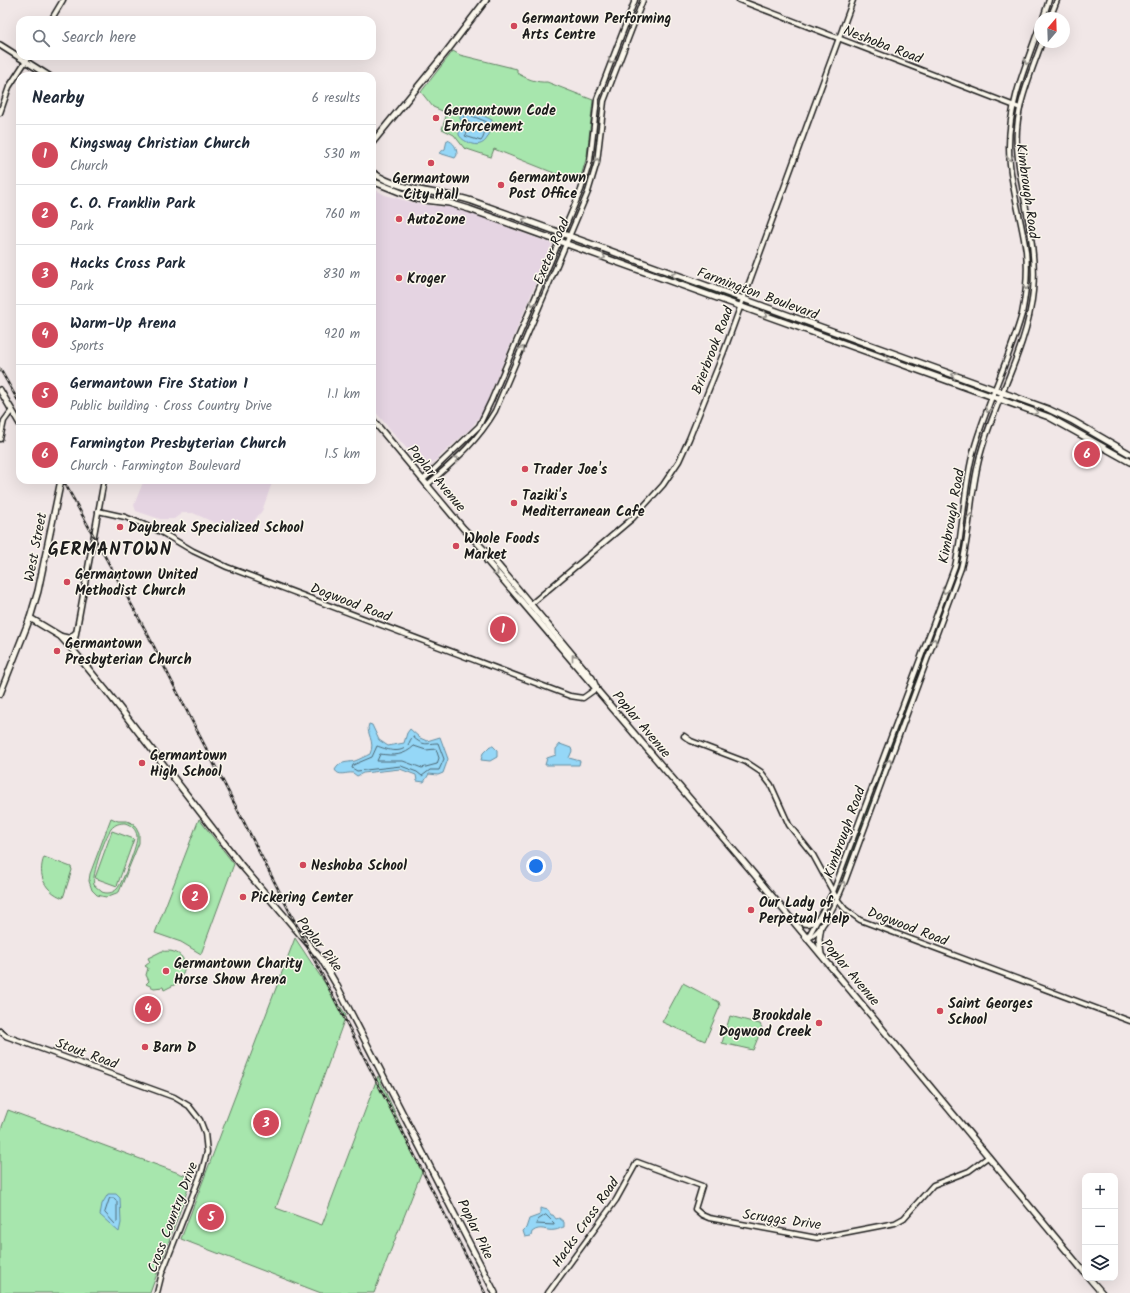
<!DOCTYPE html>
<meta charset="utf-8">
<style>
:root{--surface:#fff;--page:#f6f6f7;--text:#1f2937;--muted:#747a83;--line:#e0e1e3;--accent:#d1495b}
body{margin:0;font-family:Kalam,sans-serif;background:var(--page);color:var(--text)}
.controls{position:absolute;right:12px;bottom:12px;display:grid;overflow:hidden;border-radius:8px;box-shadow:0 4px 16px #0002}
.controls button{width:36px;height:36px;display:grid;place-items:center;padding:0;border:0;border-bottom:1px solid var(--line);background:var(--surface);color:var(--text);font:20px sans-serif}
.compass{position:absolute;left:1034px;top:12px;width:36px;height:36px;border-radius:50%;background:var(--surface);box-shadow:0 4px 16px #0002;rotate:19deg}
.you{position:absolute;left:536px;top:866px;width:14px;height:14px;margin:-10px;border:3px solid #fff;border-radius:50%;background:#1a73e8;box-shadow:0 0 0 6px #1a73e833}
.badge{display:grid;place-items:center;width:26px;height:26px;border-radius:50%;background:var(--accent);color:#fff;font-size:13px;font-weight:700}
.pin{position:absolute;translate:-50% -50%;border:2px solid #fff;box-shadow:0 1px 4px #0006}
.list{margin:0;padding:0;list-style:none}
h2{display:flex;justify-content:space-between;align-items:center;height:52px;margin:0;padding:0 16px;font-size:17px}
h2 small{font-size:13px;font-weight:400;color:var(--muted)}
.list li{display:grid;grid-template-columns:26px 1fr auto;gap:12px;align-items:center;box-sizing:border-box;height:60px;padding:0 16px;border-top:1px solid var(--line)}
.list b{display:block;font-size:15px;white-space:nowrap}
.list p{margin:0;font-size:13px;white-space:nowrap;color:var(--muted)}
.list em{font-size:13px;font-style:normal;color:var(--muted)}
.icon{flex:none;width:22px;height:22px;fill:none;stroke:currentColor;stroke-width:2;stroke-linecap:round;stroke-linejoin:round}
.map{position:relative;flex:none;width:1130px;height:1293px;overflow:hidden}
.search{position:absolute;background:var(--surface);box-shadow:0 4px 16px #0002;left:16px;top:16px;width:360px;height:44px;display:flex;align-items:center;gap:10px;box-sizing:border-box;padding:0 14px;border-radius:12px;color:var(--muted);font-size:15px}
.panel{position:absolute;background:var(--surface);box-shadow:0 4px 16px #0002;left:16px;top:72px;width:360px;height:412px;border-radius:12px}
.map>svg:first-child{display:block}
.built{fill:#e5d4e2}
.green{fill:#a7e6ad;stroke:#628164;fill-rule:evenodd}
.water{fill:#95d7f7;stroke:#658c9f}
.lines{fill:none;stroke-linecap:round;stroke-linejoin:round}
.shore{stroke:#4c6774;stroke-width:1}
.minor-casing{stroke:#1c1c1c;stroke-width:7}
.major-casing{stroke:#1c1c1c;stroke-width:8}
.minor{stroke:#fbf7ec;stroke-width:4}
.major{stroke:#fbf7ec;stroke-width:5}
.rail-casing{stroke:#1c1c1c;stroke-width:2.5}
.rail{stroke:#fbf7ec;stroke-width:1;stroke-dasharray:3;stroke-linecap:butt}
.oneway{stroke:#97948e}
.poi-dot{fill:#d1495b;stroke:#fbf7ec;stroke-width:1.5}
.labels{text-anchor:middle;stroke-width:3;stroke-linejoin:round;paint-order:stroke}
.poi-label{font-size:14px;font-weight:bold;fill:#1c1c1c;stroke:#fbf7ec;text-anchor:start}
.street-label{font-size:14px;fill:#1c1c1c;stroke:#fbf7ec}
.district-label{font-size:18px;font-weight:bold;letter-spacing:1px;fill:#1c1c1c;stroke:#fbf7ec}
</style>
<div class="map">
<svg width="1130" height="1293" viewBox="0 0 1130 1293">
<rect width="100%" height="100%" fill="#f1e7e7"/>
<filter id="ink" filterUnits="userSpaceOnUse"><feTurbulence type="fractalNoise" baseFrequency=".025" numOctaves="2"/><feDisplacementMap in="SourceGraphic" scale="8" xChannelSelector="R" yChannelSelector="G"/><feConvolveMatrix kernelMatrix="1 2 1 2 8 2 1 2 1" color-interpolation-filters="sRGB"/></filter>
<g filter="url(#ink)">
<!-- built -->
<g class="built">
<polygon points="372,188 385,195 422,205 455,208 552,244 482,413 471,428 425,470 372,408"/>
<polygon points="144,480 273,480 262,511 252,523 239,528 224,527 193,513 182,513 174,519 160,519 136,511 134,505"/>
</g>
<!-- green -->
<g class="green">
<path d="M453 51 460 55 517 69V73C525 78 537 83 547 82L593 100 587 156 579 183 494 149 491 157 464 148 454 135 442 129 447 113 433 107 421 92Z"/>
<polygon points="662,274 735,299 736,300 710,294 661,276"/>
<polygon points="929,640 931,641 922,667 876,789 884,761"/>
<polygon points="872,799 873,801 840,886 870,800"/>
<path d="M111 818 118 821H127L134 824 139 834V843L119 892 106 897 97 895 92 890 89 881 90 874ZM125 823C131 825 136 829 137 836 138 844 122 884 117 889 113 893 107 894 102 892L94 885C91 876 105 837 111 829 115 824 120 823 125 823Z"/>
<polygon points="199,819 234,864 201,954 181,942 155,933"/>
<polygon points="112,831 134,839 117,886 95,878"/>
<path d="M44 857 71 867 72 870 63 898C45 891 37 876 44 857Z"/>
<polygon points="295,938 346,1015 276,1208 322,1225 378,1076 422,1171 374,1293 321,1293 181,1239"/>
<path d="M162 951C165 952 170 950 174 952 188 956 187 973 177 981L178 983 164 990 163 987 154 988 146 984 149 981 146 975 148 968 145 966 150 962 148 958Z"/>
<polygon points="683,983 719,1002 720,1006 705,1041 662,1022"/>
<path d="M143 1001 158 1006 160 1010 158 1016C150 1020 135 1014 137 1004Z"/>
<polygon points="730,1016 760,1024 762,1028 753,1050 722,1043"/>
<polygon points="8,1110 192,1178 150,1293 0,1293 0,1132"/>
</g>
<!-- water -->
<g class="water">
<path d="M461 109 474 111 492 120C491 132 487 148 472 144 467 142 462 140 459 135V131L467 127 460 119Z"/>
<path d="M447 140C454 142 457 148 457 155L455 158 439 153 445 149Z"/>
<path d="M369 724 372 725 379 740 388 746 404 743 407 733 410 729 420 738 427 741 440 737 448 759 443 773 438 775 429 774 424 782 417 781 416 775 400 769 363 773 357 776 353 773C346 772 339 777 335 770 340 761 346 763 355 761 360 759 366 756 370 754 376 741 365 733 369 724Z"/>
<polygon points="560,744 571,748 572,751 569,758 580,761 579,765 545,765 547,758 556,755 556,749"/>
<polygon points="490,746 493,746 497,750 497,757 490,761 481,760 483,753"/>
<polygon points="108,1194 116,1194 120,1198 121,1223 119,1232 100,1215 102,1204"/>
<path d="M540 1208 548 1210 551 1215H553L556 1219 559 1218 564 1222V1227C562 1227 558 1230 555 1230 546 1232 541 1225 532 1232L531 1236 525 1237 523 1231 526 1228 529 1219 540 1215Z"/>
</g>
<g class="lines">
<!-- shore -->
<g class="shore">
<polygon points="465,113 487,122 483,138 481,141 465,136 471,127 469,122 464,118"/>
<path d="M413 737C424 747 427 743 438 743L444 759 439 770H430L422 776 417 772 401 766 357 771 352 768 353 765 372 757 377 746C386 749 400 755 408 745 410 742 410 739 413 737Z"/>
<path d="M414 746 426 750 436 749 439 758 437 764 422 768 403 761H377L380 754C393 756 404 756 414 746Z"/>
<polygon points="110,1198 114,1198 117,1201 117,1222 115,1224 105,1213"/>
<polygon points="546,1215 554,1223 554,1225 536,1224 538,1220"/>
</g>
<defs>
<g id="minor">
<polyline points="739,0 1020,108"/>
<polyline points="1043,18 1049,0"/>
<polyline points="1050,18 1057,0"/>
<polyline points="51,20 63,0"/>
<polyline points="0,113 9,87 29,56"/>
<polyline points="0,439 4,421 12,410"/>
<polyline points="423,480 479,426 491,401 581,190 590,161 597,99 635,0"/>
<path d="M427 485C454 461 477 442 495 411L588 192 597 162 604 101 643 0"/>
<polyline points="98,511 125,517 140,523 161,532 193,551 227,567 570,696 583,698 597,688"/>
<polyline points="530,605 633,518 663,485 679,461 689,439 723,354 853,0"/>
<polyline points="61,636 70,638 75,633"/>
<polyline points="73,650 104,480"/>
<polyline points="684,736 691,741 746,762 761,772 771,785 789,825 813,855 837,899 845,909 860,920 1130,1021"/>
<path d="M807 939 833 892 955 566C964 528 963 487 974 449 987 403 1009 360 1022 314 1026 294 1028 272 1026 251 1021 216 1009 181 1009 146 1009 103 1026 65 1040 25"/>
<path d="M807 939C823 933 839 896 845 881L961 568C971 530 970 490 981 452 996 398 1028 347 1033 291 1038 242 1020 196 1017 147 1014 110 1030 76 1042 42"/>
<polyline points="0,1031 6,1036 174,1097 189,1106 200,1120 205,1133 207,1152 202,1171 162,1273 157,1293"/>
<polyline points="548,1293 616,1200 637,1162 702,1186 695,1209 702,1215 709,1218 817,1238 895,1223 904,1218 933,1185 969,1171 988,1157"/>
</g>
<g id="major">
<polyline points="0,45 49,76"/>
<polyline points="372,143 447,51 486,0"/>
<path d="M372 172C401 193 439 190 472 201L1048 409 1073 421 1130 454"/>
<polyline points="372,181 417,199 449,203 469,209 1049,417 1130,462"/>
<polyline points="0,390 20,424"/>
<polyline points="372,419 463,528 492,558 592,678 596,687"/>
<polyline points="484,552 487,561 748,867 1085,1273"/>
<polyline points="30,618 60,636 73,650 109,694 241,865 322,960 336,984 495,1293"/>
<polyline points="0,694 30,618 38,591 61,480"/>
<path d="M792 919C806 925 809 926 822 916"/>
<polyline points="821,926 819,939 821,954"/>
<polyline points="1089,1278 1102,1293"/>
</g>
</defs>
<!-- minor casing -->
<use href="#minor" class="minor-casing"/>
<!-- major casing -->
<use href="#major" class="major-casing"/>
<!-- minor -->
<use href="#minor" class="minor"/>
<!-- major -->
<use href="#major" class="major"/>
<defs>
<g id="rail">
<polyline points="0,369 20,404"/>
<polyline points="63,480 147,633 485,1293"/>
</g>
</defs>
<!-- rail casing -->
<use href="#rail" class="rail-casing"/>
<!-- rail -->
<use href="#rail" class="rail"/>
</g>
<!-- one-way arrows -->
<defs><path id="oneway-chevron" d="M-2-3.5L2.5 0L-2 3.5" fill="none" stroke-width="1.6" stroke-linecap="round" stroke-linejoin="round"/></defs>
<g class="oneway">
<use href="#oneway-chevron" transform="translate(611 61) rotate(112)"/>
<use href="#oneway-chevron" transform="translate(1027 62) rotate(112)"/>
<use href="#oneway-chevron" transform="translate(1010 158) rotate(84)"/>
<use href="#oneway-chevron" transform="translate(597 161) rotate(-79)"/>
<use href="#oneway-chevron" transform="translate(525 220) rotate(-160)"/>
<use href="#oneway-chevron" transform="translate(603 257) rotate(19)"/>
<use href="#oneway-chevron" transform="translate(674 275) rotate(-160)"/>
<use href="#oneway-chevron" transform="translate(1026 287) rotate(94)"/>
<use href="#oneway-chevron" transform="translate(533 303) rotate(112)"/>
<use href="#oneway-chevron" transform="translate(765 315) rotate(19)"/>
<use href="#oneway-chevron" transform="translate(522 349) rotate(-67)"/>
<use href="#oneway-chevron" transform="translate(887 359) rotate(20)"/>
<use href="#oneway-chevron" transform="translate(954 375) rotate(-160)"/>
<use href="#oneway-chevron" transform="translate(988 410) rotate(110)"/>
<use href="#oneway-chevron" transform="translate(1036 412) rotate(20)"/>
<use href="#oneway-chevron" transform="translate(456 459) rotate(-42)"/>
<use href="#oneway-chevron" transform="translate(971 516) rotate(-83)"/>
<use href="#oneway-chevron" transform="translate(496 573) rotate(50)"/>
<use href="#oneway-chevron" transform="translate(945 591) rotate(110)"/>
<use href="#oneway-chevron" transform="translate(934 641) rotate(-70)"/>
<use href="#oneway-chevron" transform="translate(574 657) rotate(-129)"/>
<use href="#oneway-chevron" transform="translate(889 762) rotate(-70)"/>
<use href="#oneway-chevron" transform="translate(843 884) rotate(-67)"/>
</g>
</g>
<!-- markers -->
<g class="poi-dot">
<circle cx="514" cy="26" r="4"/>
<circle cx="436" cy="118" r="4"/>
<circle cx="431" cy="163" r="4"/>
<circle cx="501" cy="185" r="4"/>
<circle cx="399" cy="219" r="4"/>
<circle cx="399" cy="278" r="4"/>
<circle cx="525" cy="469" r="4"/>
<circle cx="514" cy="503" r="4"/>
<circle cx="120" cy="527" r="4"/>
<circle cx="456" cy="546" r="4"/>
<circle cx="67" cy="582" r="4"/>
<circle cx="57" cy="651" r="4"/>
<circle cx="142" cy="763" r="4"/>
<circle cx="303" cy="865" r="4"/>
<circle cx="243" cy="897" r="4"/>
<circle cx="751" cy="910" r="4"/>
<circle cx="166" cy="971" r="4"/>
<circle cx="940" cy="1011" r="4"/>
<circle cx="819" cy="1023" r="4"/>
<circle cx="145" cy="1047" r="4"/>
</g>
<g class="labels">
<!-- poi labels -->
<g class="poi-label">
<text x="522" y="23">Germantown Performing<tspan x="522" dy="16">Arts Centre</tspan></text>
<text x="444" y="115">Germantown Code<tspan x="444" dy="16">Enforcement</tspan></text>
<text x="509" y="182">Germantown<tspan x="509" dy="16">Post Office</tspan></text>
<text x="431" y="183" text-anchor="middle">Germantown<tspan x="431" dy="16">City Hall</tspan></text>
<text x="407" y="224">AutoZone</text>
<text x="407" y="283">Kroger</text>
<text x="533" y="474">Trader Joe's</text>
<text x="522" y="500">Taziki's<tspan x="522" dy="16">Mediterranean Cafe</tspan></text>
<text x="128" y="532">Daybreak Specialized School</text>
<text x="464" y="543">Whole Foods<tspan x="464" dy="16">Market</tspan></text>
<text x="75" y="579">Germantown United<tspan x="75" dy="16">Methodist Church</tspan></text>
<text x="65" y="648">Germantown<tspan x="65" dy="16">Presbyterian Church</tspan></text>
<text x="150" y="760">Germantown<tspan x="150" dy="16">High School</tspan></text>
<text x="311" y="870">Neshoba School</text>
<text x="251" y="902">Pickering Center</text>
<text x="759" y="907">Our Lady of<tspan x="759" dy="16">Perpetual Help</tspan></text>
<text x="174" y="968">Germantown Charity<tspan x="174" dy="16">Horse Show Arena</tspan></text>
<text x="948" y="1008">Saint Georges<tspan x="948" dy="16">School</tspan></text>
<text x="811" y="1020" text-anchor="end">Brookdale<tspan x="811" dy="16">Dogwood Creek</tspan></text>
<text x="153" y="1052">Barn D</text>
</g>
<!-- street labels -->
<g class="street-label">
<text transform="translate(883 44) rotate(21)" y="5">Neshoba Road</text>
<text transform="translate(1028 191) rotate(82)" y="5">Kimbrough Road</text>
<text transform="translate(551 251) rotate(-67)" y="5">Exeter Road</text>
<text transform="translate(758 293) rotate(20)" y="5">Farmington Boulevard</text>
<text transform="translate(712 350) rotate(-69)" y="5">Brierbrook Road</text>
<text transform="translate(437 478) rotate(50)" y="5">Poplar Avenue</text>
<text transform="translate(951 516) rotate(-80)" y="5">Kimbrough Road</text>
<text transform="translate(35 547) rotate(-79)" y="5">West Street</text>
<text transform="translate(351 602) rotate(21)" y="5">Dogwood Road</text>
<text transform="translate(642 724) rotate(50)" y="5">Poplar Avenue</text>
<text transform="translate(844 832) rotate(-70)" y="5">Kimbrough Road</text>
<text transform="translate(908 926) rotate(21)" y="5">Dogwood Road</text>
<text transform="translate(320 944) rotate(52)" y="5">Poplar Pike</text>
<text transform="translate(851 972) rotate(50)" y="5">Poplar Avenue</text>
<text transform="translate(87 1053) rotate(20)" y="5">Stout Road</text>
<text transform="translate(172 1217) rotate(-69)" y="5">Cross Country Drive</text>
<text transform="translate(782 1219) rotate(8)" y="5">Scruggs Drive</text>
<text transform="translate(585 1222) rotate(-55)" y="5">Hacks Cross Road</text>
<text transform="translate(476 1229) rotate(64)" y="5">Poplar Pike</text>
</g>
<!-- district labels -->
<g class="district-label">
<text x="110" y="555">GERMANTOWN</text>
</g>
</g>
</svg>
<div class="controls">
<button>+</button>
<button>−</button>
<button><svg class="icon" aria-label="layers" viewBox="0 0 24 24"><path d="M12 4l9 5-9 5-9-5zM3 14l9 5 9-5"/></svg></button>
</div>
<svg class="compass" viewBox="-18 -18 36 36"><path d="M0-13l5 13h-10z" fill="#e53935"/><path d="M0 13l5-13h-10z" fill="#747a83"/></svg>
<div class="you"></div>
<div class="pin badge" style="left:503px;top:629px">1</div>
<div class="pin badge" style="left:195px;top:897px">2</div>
<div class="pin badge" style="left:266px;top:1123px">3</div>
<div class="pin badge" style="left:148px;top:1009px">4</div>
<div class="pin badge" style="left:211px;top:1217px">5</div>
<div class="pin badge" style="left:1087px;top:454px">6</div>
<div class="search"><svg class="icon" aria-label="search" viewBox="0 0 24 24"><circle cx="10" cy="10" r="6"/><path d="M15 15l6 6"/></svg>Search here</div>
<section class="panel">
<h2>Nearby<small>6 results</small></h2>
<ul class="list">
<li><span class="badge">1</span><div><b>Kingsway Christian Church</b><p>Church</p></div><em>530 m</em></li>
<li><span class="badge">2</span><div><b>C. O. Franklin Park</b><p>Park</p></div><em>760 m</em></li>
<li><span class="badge">3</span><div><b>Hacks Cross Park</b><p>Park</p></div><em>830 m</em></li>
<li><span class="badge">4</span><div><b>Warm-Up Arena</b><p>Sports</p></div><em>920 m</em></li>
<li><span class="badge">5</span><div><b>Germantown Fire Station 1</b><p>Public building · Cross Country Drive</p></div><em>1.1 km</em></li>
<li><span class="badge">6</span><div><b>Farmington Presbyterian Church</b><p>Church · Farmington Boulevard</p></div><em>1.5 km</em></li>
</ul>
</section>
</div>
